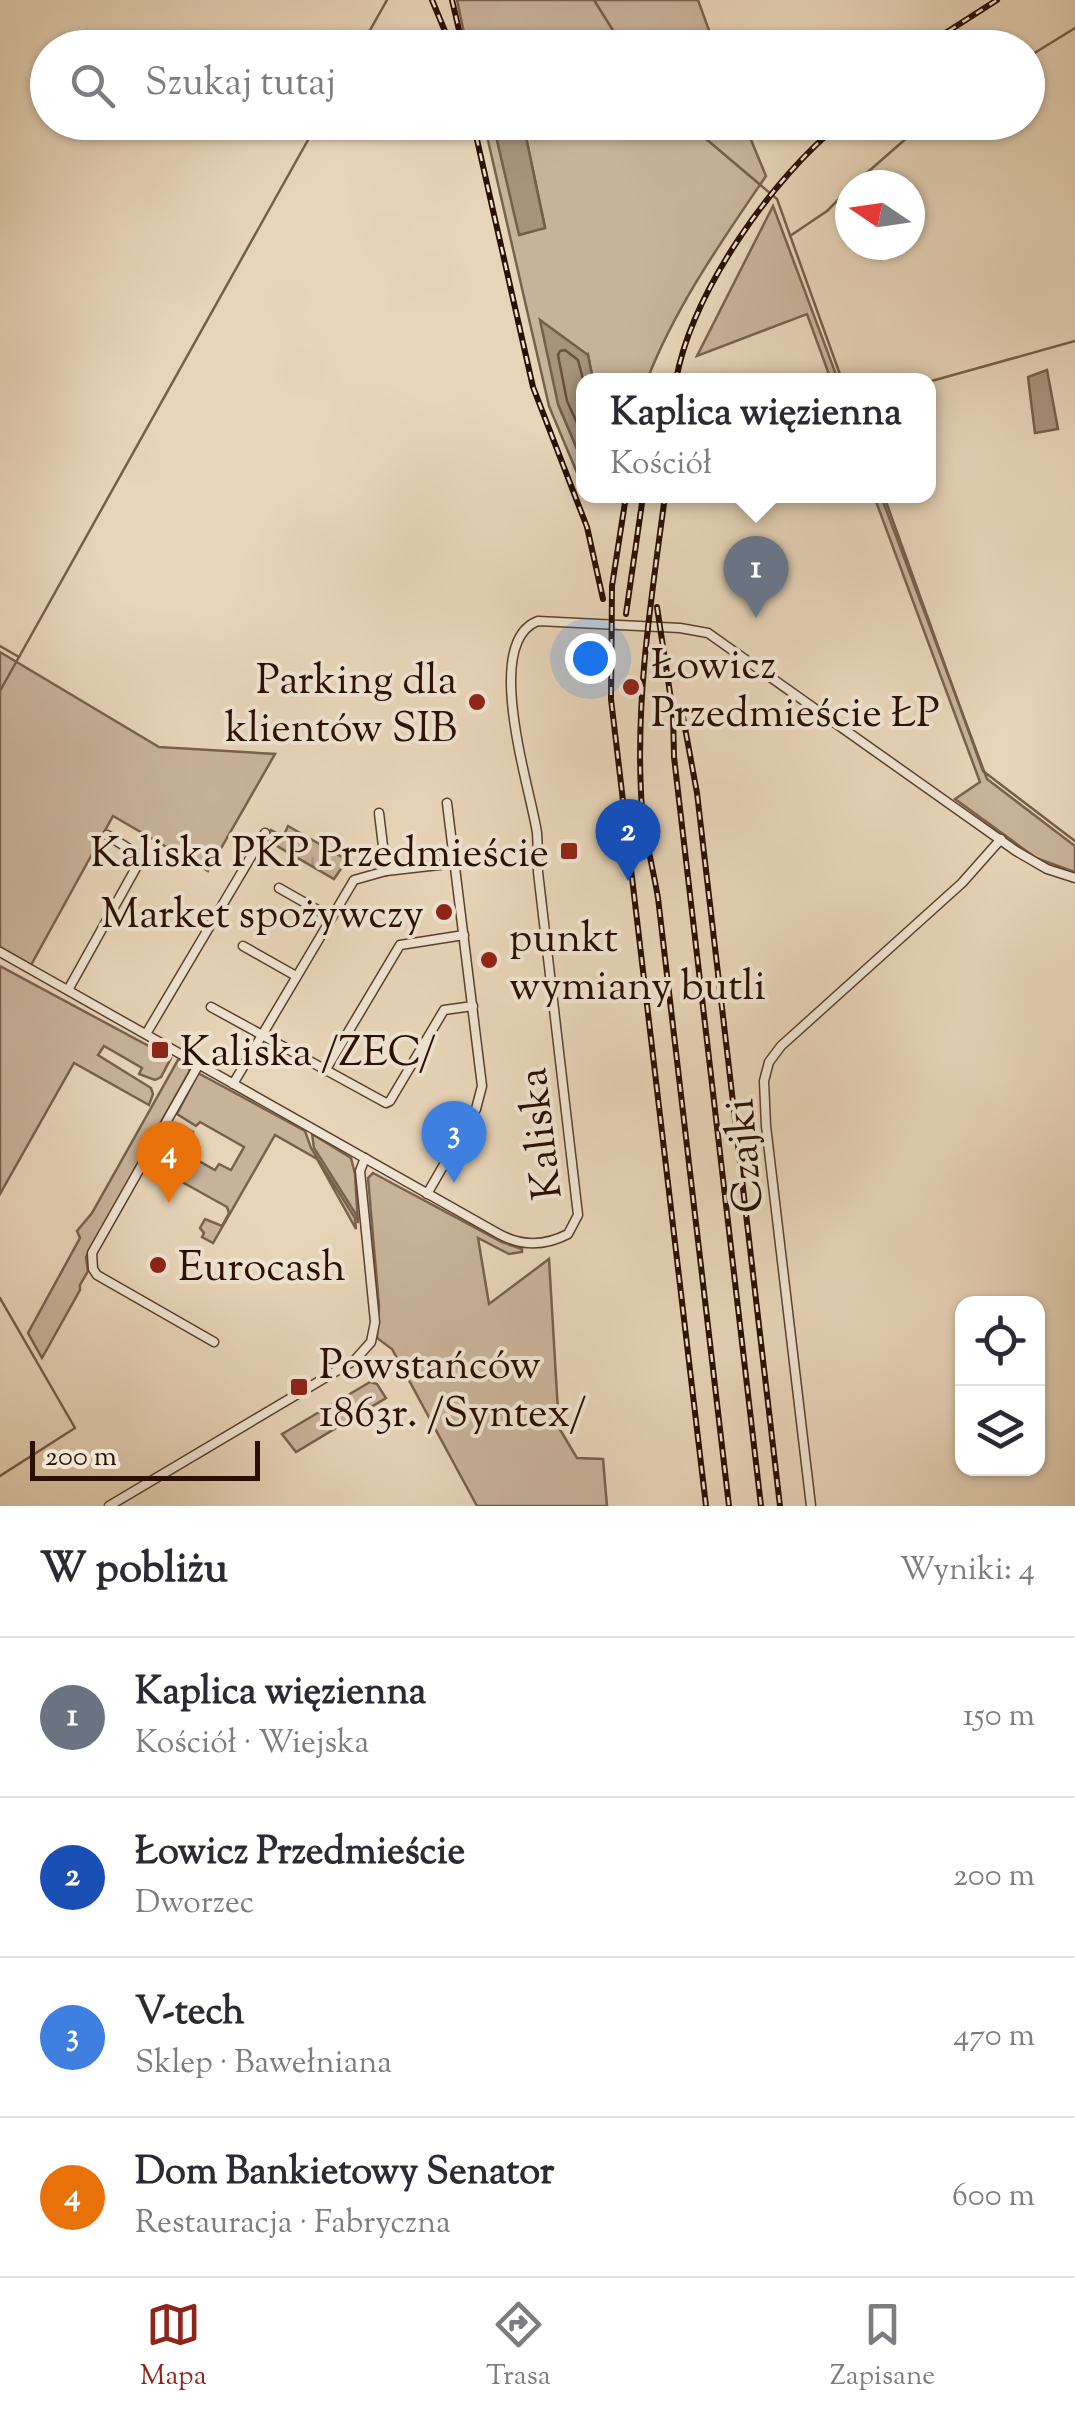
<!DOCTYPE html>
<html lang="pl">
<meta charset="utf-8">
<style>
:root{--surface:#fff;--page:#f2f2f3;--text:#2b2b33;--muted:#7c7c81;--line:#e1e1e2;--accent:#8f2418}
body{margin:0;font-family:"Sorts Mill Goudy",serif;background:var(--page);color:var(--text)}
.controls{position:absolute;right:30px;bottom:30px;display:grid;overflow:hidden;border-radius:20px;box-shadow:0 2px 8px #0004}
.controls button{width:90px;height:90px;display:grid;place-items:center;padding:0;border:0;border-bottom:2px solid var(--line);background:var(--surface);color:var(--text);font:50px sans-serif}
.compass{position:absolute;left:835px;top:170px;width:90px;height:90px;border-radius:50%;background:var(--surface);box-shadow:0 2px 8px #0004;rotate:283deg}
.scale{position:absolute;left:30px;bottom:25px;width:230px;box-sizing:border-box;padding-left:10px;border:5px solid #2b0f00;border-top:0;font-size:28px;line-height:35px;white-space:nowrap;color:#2b0f00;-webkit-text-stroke:8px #f0e4d2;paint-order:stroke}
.you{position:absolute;left:590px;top:658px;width:35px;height:35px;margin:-25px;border:8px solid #fff;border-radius:50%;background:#1a73e8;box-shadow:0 0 0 15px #1a73e833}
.badge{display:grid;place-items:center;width:65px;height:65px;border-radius:50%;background:var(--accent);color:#fff;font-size:32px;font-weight:700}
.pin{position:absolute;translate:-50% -82px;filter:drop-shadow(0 2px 5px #0008)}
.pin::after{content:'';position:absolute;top:52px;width:35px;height:30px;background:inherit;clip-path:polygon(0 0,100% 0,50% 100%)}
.popup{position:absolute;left:576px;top:373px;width:360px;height:130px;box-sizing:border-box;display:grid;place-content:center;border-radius:20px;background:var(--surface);filter:drop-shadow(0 2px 8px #0005);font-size:32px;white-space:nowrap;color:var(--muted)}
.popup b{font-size:38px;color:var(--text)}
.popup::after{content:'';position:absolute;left:50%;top:100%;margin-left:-20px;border:20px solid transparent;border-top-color:var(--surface)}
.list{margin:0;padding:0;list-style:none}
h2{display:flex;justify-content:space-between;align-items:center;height:130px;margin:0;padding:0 40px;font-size:42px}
h2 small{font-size:32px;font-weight:400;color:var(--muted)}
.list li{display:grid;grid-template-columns:65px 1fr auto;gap:30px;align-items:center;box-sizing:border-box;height:160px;padding:0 40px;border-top:2px solid var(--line)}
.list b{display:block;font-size:38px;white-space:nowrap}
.list p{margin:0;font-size:32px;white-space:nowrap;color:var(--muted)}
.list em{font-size:32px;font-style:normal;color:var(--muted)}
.icon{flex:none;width:55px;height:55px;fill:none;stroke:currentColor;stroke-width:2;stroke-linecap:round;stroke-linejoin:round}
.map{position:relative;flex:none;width:1075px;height:1506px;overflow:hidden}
.search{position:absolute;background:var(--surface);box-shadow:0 2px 8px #0004;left:30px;right:30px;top:30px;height:110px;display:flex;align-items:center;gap:25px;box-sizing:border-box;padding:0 35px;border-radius:55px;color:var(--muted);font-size:38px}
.sheet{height:770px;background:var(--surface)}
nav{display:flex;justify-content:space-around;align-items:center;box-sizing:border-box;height:140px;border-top:2px solid var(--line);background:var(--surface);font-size:28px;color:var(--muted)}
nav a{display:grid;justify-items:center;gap:5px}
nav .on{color:var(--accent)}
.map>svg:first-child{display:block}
.green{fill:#c8b39a;stroke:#7a614d;stroke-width:2.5}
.park{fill:url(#park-tufts);stroke:#7a614d;stroke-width:2.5}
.water{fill:#a8927a;stroke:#765e49;stroke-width:2.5}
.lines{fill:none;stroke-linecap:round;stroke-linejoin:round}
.shore{stroke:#6a503d;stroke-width:2.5}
.stream{stroke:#765e49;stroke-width:2.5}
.minor-casing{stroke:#5a402e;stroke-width:11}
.minor{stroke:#f0e4d2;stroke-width:8}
.rail-casing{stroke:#2b0f00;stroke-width:6}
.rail{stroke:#f0e4d2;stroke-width:2.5;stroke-dasharray:8;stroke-linecap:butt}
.poi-dot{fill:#8f2418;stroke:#f0e4d2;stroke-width:4}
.labels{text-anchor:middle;stroke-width:8;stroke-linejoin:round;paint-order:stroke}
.poi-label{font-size:42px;fill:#2b0f00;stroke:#f0e4d2;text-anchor:start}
.street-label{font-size:42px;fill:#2b0f00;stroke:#f0e4d2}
</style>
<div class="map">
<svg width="1075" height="1506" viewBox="0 0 1075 1506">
<defs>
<pattern id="park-tufts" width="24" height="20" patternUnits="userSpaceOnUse" patternTransform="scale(2.5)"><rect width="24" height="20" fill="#c8b39a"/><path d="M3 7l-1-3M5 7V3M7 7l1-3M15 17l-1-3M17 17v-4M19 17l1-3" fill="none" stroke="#ac9983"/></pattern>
</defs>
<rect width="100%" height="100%" fill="#e8d5b9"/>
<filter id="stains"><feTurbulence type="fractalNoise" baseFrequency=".002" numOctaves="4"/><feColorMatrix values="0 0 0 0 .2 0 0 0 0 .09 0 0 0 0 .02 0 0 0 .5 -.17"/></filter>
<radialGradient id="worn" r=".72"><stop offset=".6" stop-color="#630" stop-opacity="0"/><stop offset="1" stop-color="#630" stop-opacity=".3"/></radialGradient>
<!-- green -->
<g class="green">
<polygon points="457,0 698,0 715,47 467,47"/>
<path d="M484 123H493L520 235 545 227 523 123H744L766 176C721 242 676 306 647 380H593L588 355 558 404 583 463V487L549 406Z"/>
<polygon points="773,206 838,380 831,380 807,314 697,356"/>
<polygon points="874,496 881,496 987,779 1075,846 1075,872 1036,858 955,799 980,782"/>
<polygon points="0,652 159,747 275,754 208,871 113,816 31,965 0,947"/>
<polygon points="0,966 171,1058 161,1077 155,1080 139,1074 142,1068 104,1046 98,1055 151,1088 153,1094 149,1105 74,1063 0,1194"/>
<polygon points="178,1060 190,1066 189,1072 86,1257 88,1271 80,1285 80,1290 42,1358 28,1333 80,1238 77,1231 92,1213"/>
<polygon points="198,1073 305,1131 311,1148 355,1218 356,1229 317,1159 275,1135 213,1243 202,1237 204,1233 200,1228 205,1219 222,1226 229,1213 227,1207 157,1168 154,1172 149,1168 161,1146 158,1142 165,1129 175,1123 193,1132 183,1152 215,1170 219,1164 231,1170 244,1147 200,1122 196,1126 177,1114"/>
<polygon points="312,1134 351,1158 355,1174 358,1223 357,1216 314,1148"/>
<polygon points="373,1173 502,1242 522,1249 522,1252 509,1254 478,1238 489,1304 549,1259 559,1428 577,1458 603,1459 607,1506 477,1506 392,1349 377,1338 379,1306 368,1178"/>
<polygon points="370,1382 377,1384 386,1398 296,1452 282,1434"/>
</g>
<!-- park -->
<polygon class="park" points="288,826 347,860 334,879 265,839 271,830 283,837"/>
<!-- water -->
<g class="water">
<polygon points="493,123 523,123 545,228 519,235"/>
<polygon points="540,320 588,355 593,380 584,380 583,463 558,404"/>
<polygon points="1047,370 1058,429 1035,433 1028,377"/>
</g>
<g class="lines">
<!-- shore -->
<polyline class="shore" points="584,383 578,360 565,350 560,351 558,355 567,401 584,438"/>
<!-- stream -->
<g class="stream">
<polyline points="594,0 624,48"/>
<polyline points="360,48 387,0"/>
<polyline points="1028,57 1075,28"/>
<polyline points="686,122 777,199 842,380"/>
<polyline points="853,185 925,122"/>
<polyline points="790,236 827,211 850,188"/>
<polyline points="928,382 1075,341"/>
<polyline points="884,496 983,771 1075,841"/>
<polyline points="0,646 19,657"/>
<polyline points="0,691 318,122"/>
<polyline points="0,1298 75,1428 0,1476"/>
</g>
<defs>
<g id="minor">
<polyline points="379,813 386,871"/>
<polyline points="279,888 330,917"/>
<polyline points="243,946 296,976"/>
<path d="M0 952 499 1234C521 1246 545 1246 568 1234L578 1215 538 872C538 859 538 846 537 833 531 790 481 642 538 621L680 628 708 633 1016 851 1047 869 1075 878"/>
<polyline points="68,990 142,857 107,835"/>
<polyline points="211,1007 386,1103 390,1101 444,1010 473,1006"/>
<polyline points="146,1034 265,833"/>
<polyline points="199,1064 92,1253 93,1269 97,1275 214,1342"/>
<polyline points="325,1071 400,945 464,935"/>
<polyline points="233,1084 354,880 386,871 537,854"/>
<polyline points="427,1194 476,1109 482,1086 447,803"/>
<polyline points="109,1506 355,1360 371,1342 375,1322 360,1171 365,1158"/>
<polyline points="811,1506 766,1126 764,1081 769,1062 781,1046 962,883 1001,839"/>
</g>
</defs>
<!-- minor casing -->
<use href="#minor" class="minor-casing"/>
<!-- minor -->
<use href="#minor" class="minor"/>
<defs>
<g id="rail">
<polyline points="432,0 452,48"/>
<polyline points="452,0 462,43"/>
<polyline points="922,48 997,0"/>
<polyline points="957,48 958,46"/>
<polyline points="473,122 533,387 587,527 603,599"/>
<path d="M676 380C692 292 772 178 842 122"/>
<polyline points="626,496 612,586 611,699 706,1506"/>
<path d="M665 496C652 594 636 692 641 792 642 828 652 862 658 898L729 1506"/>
<polyline points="657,607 673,713 674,757 761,1506"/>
<polyline points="626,614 643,496"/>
<polyline points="683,717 697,793 780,1506"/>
</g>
</defs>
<!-- rail casing -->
<use href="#rail" class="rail-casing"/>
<!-- rail -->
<use href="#rail" class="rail"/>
</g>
<!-- markers -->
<g class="poi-dot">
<circle cx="631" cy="687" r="10"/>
<circle cx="477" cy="702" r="10"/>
<rect x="559" y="841" width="20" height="20" rx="5"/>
<circle cx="444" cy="912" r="10"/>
<circle cx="489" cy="960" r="10"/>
<rect x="150" y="1040" width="20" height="20" rx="5"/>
<circle cx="158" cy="1265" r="10"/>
<rect x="289" y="1377" width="20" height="20" rx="5"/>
</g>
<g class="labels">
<!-- poi labels -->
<g class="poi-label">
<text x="651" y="678">Łowicz<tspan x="651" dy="48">Przedmieście ŁP</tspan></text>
<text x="457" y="693" text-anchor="end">Parking dla<tspan x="457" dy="48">klientów SIB</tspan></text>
<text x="549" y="866" text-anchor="end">Kaliska PKP Przedmieście</text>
<text x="424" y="927" text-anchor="end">Market spożywczy</text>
<text x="509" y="951">punkt<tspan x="509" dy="48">wymiany butli</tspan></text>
<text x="180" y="1065">Kaliska /ZEC/</text>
<text x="178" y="1280">Eurocash</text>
<text x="319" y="1378">Powstańców<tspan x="319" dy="48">1863r. /Syntex/</tspan></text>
</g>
<!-- street labels -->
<g class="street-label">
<text transform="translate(538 1134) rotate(-97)" y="15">Kaliska</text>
<text transform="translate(742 1156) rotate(-95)" y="15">Czajki</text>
</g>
</g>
<rect width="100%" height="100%" filter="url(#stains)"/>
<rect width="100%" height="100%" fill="url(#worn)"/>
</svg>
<div class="controls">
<button><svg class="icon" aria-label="locate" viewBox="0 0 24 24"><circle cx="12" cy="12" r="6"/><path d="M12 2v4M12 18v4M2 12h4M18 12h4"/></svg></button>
<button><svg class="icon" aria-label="layers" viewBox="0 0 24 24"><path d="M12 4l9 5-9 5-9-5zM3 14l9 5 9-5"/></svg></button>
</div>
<svg class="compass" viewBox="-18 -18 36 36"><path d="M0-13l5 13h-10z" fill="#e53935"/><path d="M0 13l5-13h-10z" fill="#7c7c81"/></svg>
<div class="scale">200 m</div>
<div class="you"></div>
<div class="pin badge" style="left:756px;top:618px;background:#6b7280">1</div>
<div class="popup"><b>Kaplica więzienna</b>Kościół</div>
<div class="pin badge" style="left:628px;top:881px;background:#1a4fb4">2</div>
<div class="pin badge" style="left:454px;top:1183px;background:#3f7fe0">3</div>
<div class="pin badge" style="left:169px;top:1203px;background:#e8710a">4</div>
<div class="search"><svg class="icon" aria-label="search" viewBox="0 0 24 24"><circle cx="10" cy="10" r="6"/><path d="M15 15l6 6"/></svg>Szukaj tutaj</div>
</div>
<section class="sheet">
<h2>W pobliżu<small>Wyniki: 4</small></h2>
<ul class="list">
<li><span class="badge" style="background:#6b7280">1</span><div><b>Kaplica więzienna</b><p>Kościół · Wiejska</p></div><em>150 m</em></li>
<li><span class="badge" style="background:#1a4fb4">2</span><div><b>Łowicz Przedmieście</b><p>Dworzec</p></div><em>200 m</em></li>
<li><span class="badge" style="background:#3f7fe0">3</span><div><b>V-tech</b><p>Sklep · Bawełniana</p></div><em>470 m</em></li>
<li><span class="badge" style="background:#e8710a">4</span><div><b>Dom Bankietowy Senator</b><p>Restauracja · Fabryczna</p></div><em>600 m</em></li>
</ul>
</section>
<nav>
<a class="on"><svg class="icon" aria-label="map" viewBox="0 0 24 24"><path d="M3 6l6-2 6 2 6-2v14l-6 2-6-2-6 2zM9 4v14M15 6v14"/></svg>Mapa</a>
<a><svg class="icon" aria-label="directions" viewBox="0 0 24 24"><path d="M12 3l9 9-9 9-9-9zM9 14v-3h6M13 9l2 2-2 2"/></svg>Trasa</a>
<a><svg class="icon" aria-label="saved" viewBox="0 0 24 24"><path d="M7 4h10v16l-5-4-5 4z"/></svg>Zapisane</a>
</nav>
